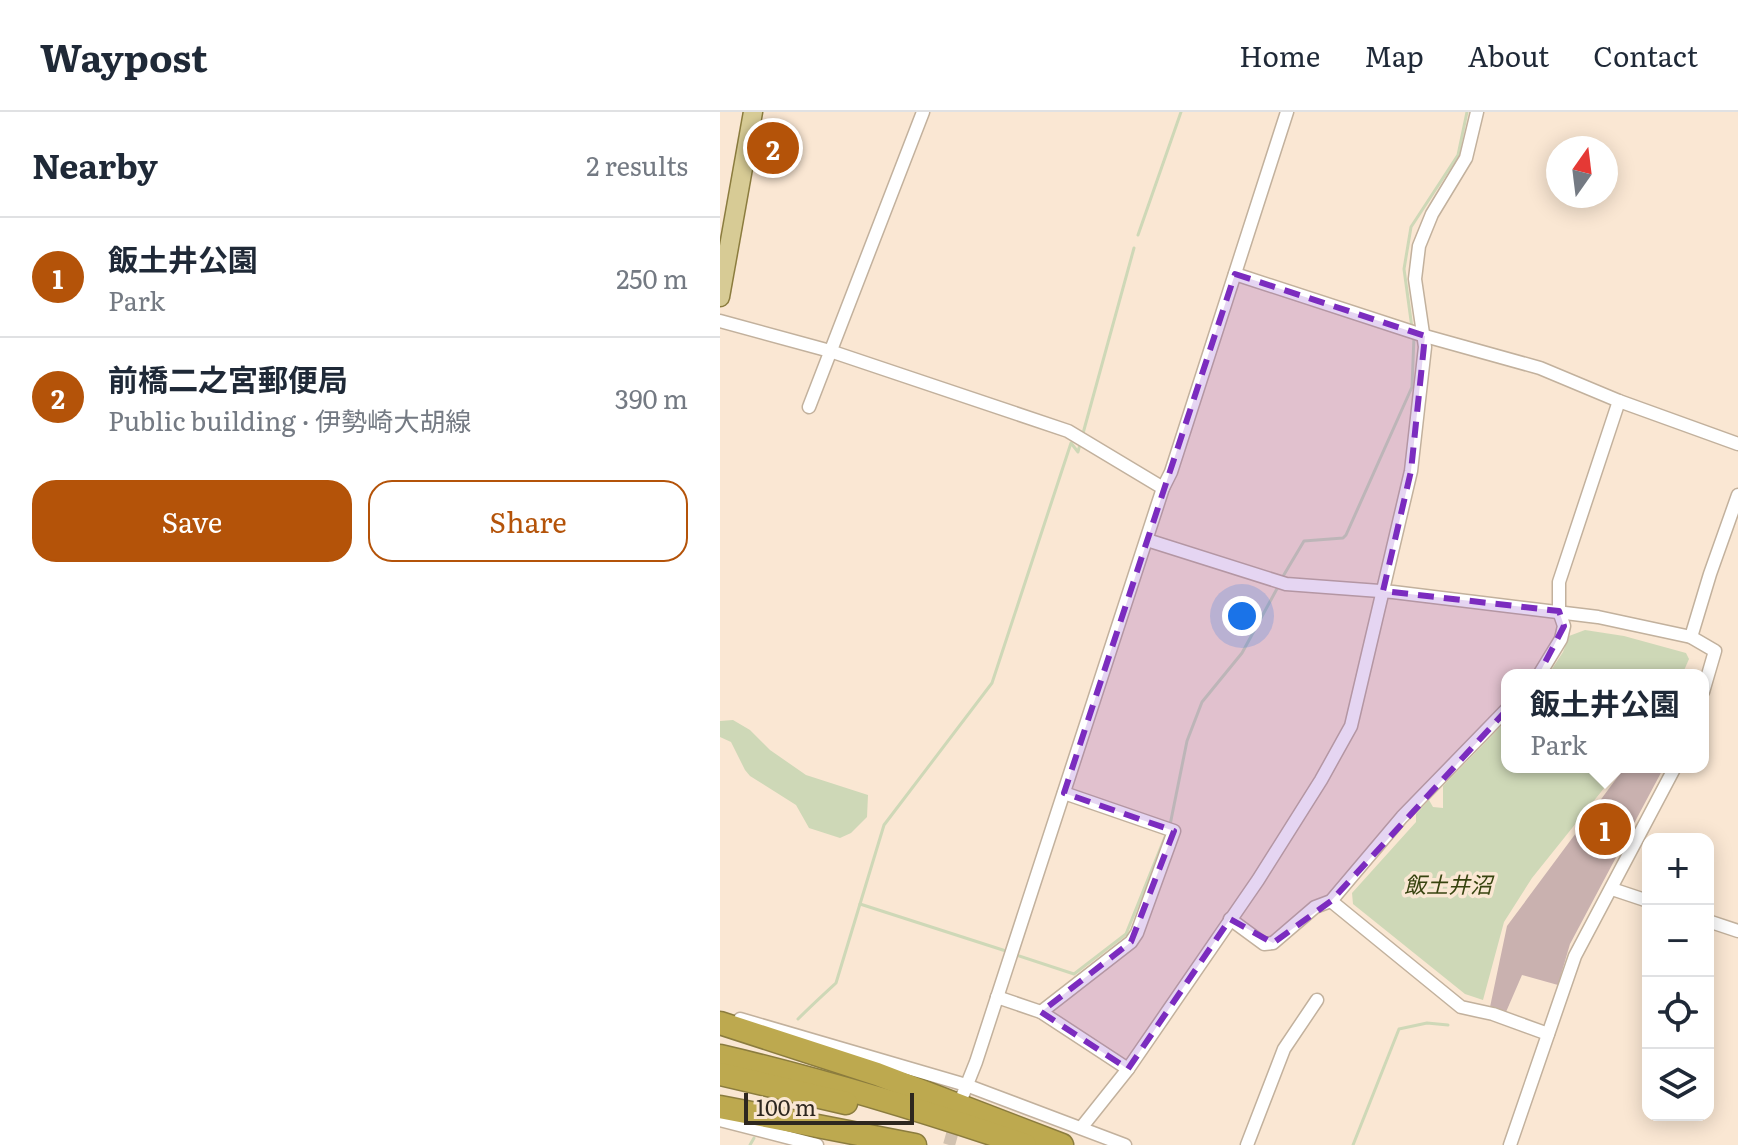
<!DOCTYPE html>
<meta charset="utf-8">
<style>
:root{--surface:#fff;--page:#f6f6f7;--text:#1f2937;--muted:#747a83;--line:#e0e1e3;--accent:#b45309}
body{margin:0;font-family:Literata,"Noto Sans JP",serif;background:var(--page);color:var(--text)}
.controls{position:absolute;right:24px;bottom:24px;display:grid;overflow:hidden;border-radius:16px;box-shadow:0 4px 20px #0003}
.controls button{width:72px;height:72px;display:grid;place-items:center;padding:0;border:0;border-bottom:2px solid var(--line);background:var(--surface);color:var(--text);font:40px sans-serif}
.compass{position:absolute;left:826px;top:24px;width:72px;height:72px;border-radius:50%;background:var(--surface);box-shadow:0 4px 20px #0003;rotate:14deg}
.scale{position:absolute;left:24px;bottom:20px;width:170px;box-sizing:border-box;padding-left:8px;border:4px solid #2e271f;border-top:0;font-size:22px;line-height:28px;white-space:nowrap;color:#2e271f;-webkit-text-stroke:6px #fae7d3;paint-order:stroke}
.you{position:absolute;left:522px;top:504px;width:28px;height:28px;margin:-20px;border:6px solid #fff;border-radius:50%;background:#1a73e8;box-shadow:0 0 0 12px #1a73e833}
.badge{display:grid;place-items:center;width:52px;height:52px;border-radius:50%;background:var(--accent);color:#fff;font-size:26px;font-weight:700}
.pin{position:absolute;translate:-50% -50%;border:4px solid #fff;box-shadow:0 2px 8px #0006}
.popup{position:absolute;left:781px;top:557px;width:208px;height:104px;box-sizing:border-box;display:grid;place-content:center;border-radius:16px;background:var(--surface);filter:drop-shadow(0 2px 6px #0005);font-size:26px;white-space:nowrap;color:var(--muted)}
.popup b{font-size:30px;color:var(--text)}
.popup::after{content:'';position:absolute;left:50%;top:100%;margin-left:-16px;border:16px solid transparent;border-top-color:var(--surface)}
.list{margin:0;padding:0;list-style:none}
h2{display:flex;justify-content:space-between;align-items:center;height:104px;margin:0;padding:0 32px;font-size:34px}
h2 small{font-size:26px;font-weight:400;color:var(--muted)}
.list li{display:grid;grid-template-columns:52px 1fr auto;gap:24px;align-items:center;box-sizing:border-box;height:120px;padding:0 32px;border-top:2px solid var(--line)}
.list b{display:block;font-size:30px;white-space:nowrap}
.list p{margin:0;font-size:26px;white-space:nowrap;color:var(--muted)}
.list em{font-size:26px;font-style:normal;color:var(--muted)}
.actions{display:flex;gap:16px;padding:24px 32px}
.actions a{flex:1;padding:18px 0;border:2px solid var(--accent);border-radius:24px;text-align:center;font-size:28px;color:var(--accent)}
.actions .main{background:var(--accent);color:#fff}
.icon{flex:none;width:44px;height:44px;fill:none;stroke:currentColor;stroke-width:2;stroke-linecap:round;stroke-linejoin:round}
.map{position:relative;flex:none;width:1018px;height:1033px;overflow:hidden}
header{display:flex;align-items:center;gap:48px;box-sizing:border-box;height:112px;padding:0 40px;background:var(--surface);border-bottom:2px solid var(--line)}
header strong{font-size:38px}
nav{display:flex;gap:44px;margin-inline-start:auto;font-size:28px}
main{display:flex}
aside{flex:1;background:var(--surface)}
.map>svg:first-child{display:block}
.green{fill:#c9b1af}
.water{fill:#ced8b7}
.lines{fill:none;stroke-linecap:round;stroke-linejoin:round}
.stream{stroke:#ced8b7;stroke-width:3}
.street-tunnel{stroke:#d1c1af;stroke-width:12;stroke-dasharray:12 6;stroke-linecap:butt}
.street-casing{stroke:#c2b19d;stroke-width:15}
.primary-casing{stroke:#8b7c3e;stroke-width:21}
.highway-casing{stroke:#8b7c3e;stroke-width:25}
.street{stroke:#fff;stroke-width:12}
.primary{stroke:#d7cb95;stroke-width:18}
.highway{stroke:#bda94f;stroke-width:22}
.marked{fill:#7b2cbf;fill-opacity:0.2;stroke:#7b2cbf;stroke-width:6;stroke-dasharray:16 10;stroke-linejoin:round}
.labels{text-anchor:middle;stroke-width:7;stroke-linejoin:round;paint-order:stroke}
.water-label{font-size:22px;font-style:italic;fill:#37430f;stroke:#fae7d3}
</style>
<header>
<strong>Waypost</strong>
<nav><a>Home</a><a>Map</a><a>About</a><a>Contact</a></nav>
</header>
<main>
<aside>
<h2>Nearby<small>2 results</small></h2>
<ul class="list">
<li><span class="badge">1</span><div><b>飯土井公園</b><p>Park</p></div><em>250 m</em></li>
<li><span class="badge">2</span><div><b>前橋二之宮郵便局</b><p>Public building · 伊勢崎大胡線</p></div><em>390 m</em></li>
</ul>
<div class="actions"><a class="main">Save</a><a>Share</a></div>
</aside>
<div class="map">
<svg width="1018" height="1033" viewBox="0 0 1018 1033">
<rect width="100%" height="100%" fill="#fae7d3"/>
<!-- green -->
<polygon class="green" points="905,655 944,655 850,832 838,873 802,863 786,900 770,895 787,814"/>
<!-- water -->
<g class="water">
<polygon points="865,518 904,524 966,541 969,547 962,563 828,563 843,540 849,524"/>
<polygon points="13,608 30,618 50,638 86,663 148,683 147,705 131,721 120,726 89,716 76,693 30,664 25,658 11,630 0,625 0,609"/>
<polygon points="787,608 787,655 901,655 812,766 784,810 763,888 745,882 633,792 632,781 696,710 696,702 709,688 713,695 723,696 723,674"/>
</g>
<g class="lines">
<!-- stream -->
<g class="stream">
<polyline points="418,123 461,0"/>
<polyline points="692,216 684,157 691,115 738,43 747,0"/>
<polyline points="362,325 414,136"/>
<polyline points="562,466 584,429 623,426 626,423 692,275 694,224"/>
<polyline points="450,713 467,629 482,590 522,541 559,473"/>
<polyline points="140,792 289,840"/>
<polyline points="296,843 354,862 406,822 447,720"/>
<path d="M78 907C91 894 103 883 116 871L164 713 272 571 351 331 358 340 360 332"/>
<polyline points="30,1033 34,1026"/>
<polyline points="633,1033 679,917 707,911 728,913"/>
</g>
<!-- street-tunnel -->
<polyline class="street-tunnel" points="229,1033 237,1005"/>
<defs>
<g id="street">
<polyline points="515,162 705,224 820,256 899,289 1018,332"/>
<polyline points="0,209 110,239 348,319 443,376"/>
<polyline points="89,295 203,0"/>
<polyline points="427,428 566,472 673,480 878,505 971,525 995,539 983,580"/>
<polyline points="971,525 990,462 1018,383"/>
<polyline points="819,563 841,527 844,514 839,499 839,470 899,289"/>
<polyline points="892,777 928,789"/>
<polyline points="611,789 741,895 773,902 828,922"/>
<polyline points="510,807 544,832 553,831 595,795 611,789 682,705 787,597"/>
<polyline points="988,809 1018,819"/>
<polyline points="277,885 321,900 408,957"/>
<polyline points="321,900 411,830 417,821 454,719 344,681"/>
<polyline points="20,907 246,973 405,1033"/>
<polyline points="242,985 256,950 443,376 451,360 567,0"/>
<polyline points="0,1008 97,1033"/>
<polyline points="361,1016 408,957 538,768 601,668 631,614 691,359 705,235 695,167 699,134 712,102 746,46 757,0"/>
<polyline points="527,1033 564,937 597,888"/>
<polyline points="790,1033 855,844 955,655"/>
</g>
<polyline id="primary" points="0,185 33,0"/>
<g id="highway">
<polyline points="0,911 157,962 342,1033"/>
<path d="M0 944C103 968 204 999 305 1033"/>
<polyline points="0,962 126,991"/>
<polyline points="0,995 195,1033"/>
</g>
</defs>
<!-- street casing -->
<use href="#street" class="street-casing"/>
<!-- primary casing -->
<use href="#primary" class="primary-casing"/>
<!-- highway casing -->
<use href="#highway" class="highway-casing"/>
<!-- street -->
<use href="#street" class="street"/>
<!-- primary -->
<use href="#primary" class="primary"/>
<!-- highway -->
<use href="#highway" class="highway"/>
</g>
<!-- marked area -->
<path class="marked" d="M515 162 705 224 691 359 663 479 839 499 844 514 818 564 611 789 553 831 510 807 408 957 321 900 411 830 454 719 344 681Z"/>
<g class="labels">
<!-- water labels -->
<g class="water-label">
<text x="728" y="781">飯土井沼</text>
</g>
</g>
</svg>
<div class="controls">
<button>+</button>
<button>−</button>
<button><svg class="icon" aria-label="locate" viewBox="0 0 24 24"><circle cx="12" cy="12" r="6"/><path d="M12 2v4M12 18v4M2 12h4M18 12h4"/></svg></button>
<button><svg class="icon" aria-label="layers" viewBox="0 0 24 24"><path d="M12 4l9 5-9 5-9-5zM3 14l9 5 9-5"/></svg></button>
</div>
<svg class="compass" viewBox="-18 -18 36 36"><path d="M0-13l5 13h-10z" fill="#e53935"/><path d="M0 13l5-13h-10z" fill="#747a83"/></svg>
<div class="scale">100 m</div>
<div class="you"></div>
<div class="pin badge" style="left:885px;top:717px">1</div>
<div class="popup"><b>飯土井公園</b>Park</div>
<div class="pin badge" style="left:53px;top:36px">2</div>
</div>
</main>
